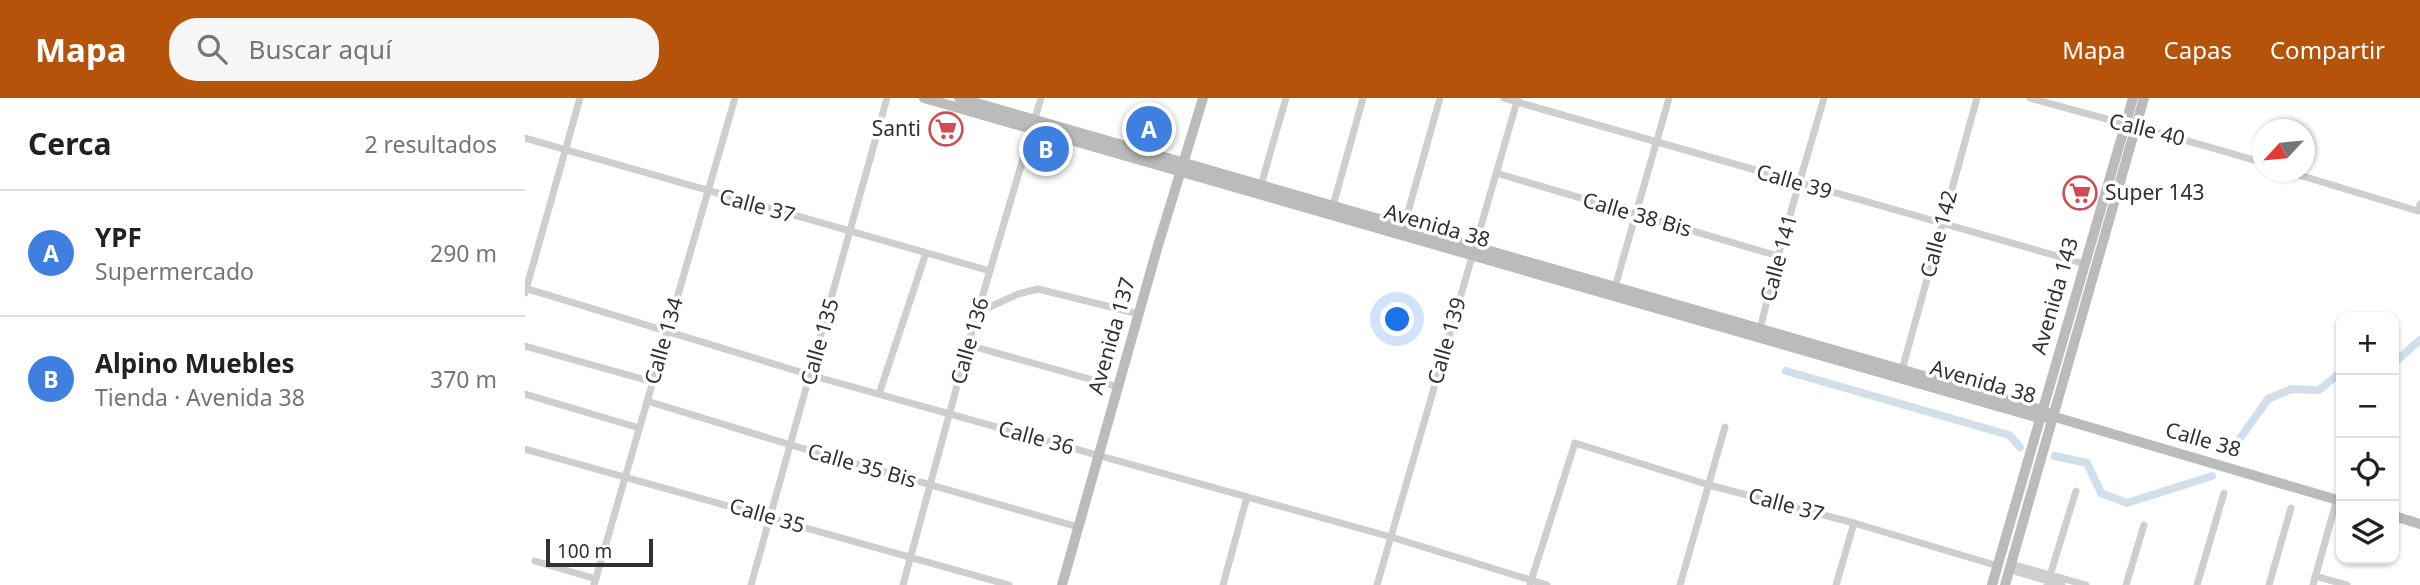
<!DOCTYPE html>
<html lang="es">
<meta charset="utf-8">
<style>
:root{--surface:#fff;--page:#f6f6f6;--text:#202124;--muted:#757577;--line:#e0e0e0;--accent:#b45309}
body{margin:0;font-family:"Noto Sans",sans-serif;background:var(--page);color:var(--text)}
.controls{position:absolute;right:21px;bottom:21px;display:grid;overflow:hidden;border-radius:14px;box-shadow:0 2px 5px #0004}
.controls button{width:63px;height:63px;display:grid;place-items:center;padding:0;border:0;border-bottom:2px solid var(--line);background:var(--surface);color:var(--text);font:35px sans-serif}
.compass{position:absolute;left:1727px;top:21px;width:63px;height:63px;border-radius:50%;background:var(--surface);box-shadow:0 2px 5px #0004;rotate:244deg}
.scale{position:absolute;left:21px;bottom:18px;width:107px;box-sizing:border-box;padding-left:7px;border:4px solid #313131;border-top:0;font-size:19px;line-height:24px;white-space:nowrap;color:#313131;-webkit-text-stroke:5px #fff;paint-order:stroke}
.you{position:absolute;left:873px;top:222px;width:24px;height:24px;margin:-18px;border:5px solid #fff;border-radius:50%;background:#1a73e8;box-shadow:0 0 0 10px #1a73e833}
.badge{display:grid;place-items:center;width:46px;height:46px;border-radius:50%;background:var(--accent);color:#fff;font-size:23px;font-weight:700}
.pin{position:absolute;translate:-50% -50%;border:4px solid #fff;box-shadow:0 2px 7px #0006}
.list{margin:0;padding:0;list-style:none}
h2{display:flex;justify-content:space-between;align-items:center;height:91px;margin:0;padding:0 28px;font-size:30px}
h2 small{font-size:23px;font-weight:400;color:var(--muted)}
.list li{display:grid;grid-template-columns:46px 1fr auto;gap:21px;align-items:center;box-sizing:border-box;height:126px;padding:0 28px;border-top:2px solid var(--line)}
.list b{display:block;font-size:26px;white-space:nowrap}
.list p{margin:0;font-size:23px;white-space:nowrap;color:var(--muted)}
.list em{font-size:23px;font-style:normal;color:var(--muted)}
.icon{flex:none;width:38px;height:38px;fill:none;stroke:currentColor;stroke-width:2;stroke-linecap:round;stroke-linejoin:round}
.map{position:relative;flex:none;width:1895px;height:487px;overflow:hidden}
header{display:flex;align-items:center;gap:42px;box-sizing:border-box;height:98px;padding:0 35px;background:var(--accent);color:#fff}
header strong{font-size:33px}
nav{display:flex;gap:38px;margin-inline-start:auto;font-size:24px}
.search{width:490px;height:63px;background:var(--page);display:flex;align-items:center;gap:18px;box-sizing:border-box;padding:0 24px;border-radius:28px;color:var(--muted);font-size:26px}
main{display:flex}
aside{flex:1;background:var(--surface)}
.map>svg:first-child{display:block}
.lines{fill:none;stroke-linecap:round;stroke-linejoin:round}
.canal{stroke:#d0dfe9;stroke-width:8}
.street{stroke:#cecece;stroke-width:7}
.secondary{stroke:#bbb;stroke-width:10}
.labels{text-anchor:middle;stroke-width:7;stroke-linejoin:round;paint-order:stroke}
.poi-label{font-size:21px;fill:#313131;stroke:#fff;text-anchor:end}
.street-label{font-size:21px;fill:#313131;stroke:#fff}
</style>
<header>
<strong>Mapa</strong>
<div class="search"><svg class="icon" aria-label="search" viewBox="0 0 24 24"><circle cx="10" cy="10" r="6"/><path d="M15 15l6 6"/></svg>Buscar aquí</div>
<nav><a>Mapa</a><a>Capas</a><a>Compartir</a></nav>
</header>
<main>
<aside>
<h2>Cerca<small>2 resultados</small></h2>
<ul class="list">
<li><span class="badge" style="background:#3f7fe0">A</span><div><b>YPF</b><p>Supermercado</p></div><em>290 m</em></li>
<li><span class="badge" style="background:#3f7fe0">B</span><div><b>Alpino Muebles</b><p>Tienda · Avenida 38</p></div><em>370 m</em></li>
</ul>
</aside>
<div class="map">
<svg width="1895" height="487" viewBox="0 0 1895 487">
<rect width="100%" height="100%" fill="#fff"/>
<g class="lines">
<!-- canal -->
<g class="canal">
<polyline points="1869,265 1895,242"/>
<polyline points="1261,273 1484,337 1495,349"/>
<polyline points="1704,356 1743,301 1766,291 1794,292 1816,274"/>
<polyline points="1530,358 1562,365 1576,395 1602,405 1687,378"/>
</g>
<!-- street -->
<g class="street">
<polyline points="978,0 1560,166"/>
<path d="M1505 0C1583 22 1661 41 1738 65"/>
<polyline points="0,40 465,173"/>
<polyline points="1764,74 1893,113 1895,106"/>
<polyline points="971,75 1253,158"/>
<polyline points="736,87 761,0"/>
<polyline points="808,108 838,0"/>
<polyline points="879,128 915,0"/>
<polyline points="1090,189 1144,0"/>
<polyline points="0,190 285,277 866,439 1022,487"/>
<polyline points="0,195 55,0"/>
<polyline points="455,209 465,209 493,196 513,191 614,216"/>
<polyline points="1234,235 1253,158 1299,0"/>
<polyline points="443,247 593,289"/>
<polyline points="0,248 128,284"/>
<polyline points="1377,272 1452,0"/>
<polyline points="0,296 114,330"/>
<polyline points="354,296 401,155"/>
<polyline points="122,303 266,347 553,429"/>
<polyline points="0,351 484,487"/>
<polyline points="10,463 71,481"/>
<polyline points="1486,466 1561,487"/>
<polyline points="1485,472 1537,487"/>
<polyline points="1790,478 1822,487"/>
<polyline points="1005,486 1050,345 1184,387 1329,425 1473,468"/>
<polyline points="69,487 210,0"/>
<polyline points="226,487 362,0"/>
<polyline points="378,487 443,247 516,0"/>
<polyline points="698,487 722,399"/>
<polyline points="852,487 993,0"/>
<polyline points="1155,487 1200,329"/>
<polyline points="1311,487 1329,425"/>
<polyline points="1522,487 1551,393"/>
<polyline points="1601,487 1619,427"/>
<polyline points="1672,487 1699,395"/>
<polyline points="1744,487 1766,410"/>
<polyline points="1788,487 1812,401"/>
</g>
<!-- secondary -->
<g class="secondary">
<polyline points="399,0 1514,320 1529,319"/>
<polyline points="434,0 1517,312 1530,319 1816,403"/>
<polyline points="1869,418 1895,426"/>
<polyline points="537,487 632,151 678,0"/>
<polyline points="1467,487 1608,0"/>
<polyline points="1480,487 1619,0"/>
</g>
</g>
<!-- icons -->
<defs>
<symbol id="supermarket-ring" viewBox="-11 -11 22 22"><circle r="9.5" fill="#fff" stroke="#d04b52" stroke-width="1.5"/><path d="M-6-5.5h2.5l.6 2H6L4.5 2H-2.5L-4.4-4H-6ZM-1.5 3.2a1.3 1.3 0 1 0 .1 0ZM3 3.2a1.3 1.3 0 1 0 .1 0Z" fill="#d04b52"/></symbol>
</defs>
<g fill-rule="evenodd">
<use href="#supermarket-ring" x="402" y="12" width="38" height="38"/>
<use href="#supermarket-ring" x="1536" y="76" width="38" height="38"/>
</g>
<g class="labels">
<!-- poi labels -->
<g class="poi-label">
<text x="396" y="38">Santi</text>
<text x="1580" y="102" text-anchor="start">Super 143</text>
</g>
<!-- street labels -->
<g class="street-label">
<text transform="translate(1622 32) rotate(14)" y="7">Calle 40</text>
<text transform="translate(1269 84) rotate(16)" y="7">Calle 39</text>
<text transform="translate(232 108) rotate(15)" y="7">Calle 37</text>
<text transform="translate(1112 117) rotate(16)" y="7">Calle 38 Bis</text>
<text transform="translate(912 128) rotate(16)" y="7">Avenida 38</text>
<text transform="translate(1414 136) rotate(-75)" y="7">Calle 142</text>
<text transform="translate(1254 160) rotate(-75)" y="7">Calle 141</text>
<text transform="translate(1530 198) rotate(-74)" y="7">Avenida 143</text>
<text transform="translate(587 238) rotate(-74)" y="7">Avenida 137</text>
<text transform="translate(139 243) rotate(-74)" y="7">Calle 134</text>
<text transform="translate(445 243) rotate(-74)" y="7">Calle 136</text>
<text transform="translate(922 243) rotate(-74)" y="7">Calle 139</text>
<text transform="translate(295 244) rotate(-74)" y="7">Calle 135</text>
<text transform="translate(1458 284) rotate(16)" y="7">Avenida 38</text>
<text transform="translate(511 340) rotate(15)" y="7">Calle 36</text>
<text transform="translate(1678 342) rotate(16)" y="7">Calle 38</text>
<text transform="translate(337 368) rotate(16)" y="7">Calle 35 Bis</text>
<text transform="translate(1261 407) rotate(15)" y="7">Calle 37</text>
<text transform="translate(242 418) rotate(16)" y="7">Calle 35</text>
</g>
</g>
</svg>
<div class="controls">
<button>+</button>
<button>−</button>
<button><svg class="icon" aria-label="locate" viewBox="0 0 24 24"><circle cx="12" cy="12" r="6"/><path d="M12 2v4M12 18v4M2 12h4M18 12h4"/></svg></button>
<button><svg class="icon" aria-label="layers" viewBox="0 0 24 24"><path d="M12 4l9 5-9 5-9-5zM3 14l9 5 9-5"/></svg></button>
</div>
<svg class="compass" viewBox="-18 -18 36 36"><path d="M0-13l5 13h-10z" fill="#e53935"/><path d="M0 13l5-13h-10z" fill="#757577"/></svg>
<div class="scale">100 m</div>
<div class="you"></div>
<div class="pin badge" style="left:624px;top:31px;background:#3f7fe0">A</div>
<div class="pin badge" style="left:521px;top:51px;background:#3f7fe0">B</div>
</div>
</main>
